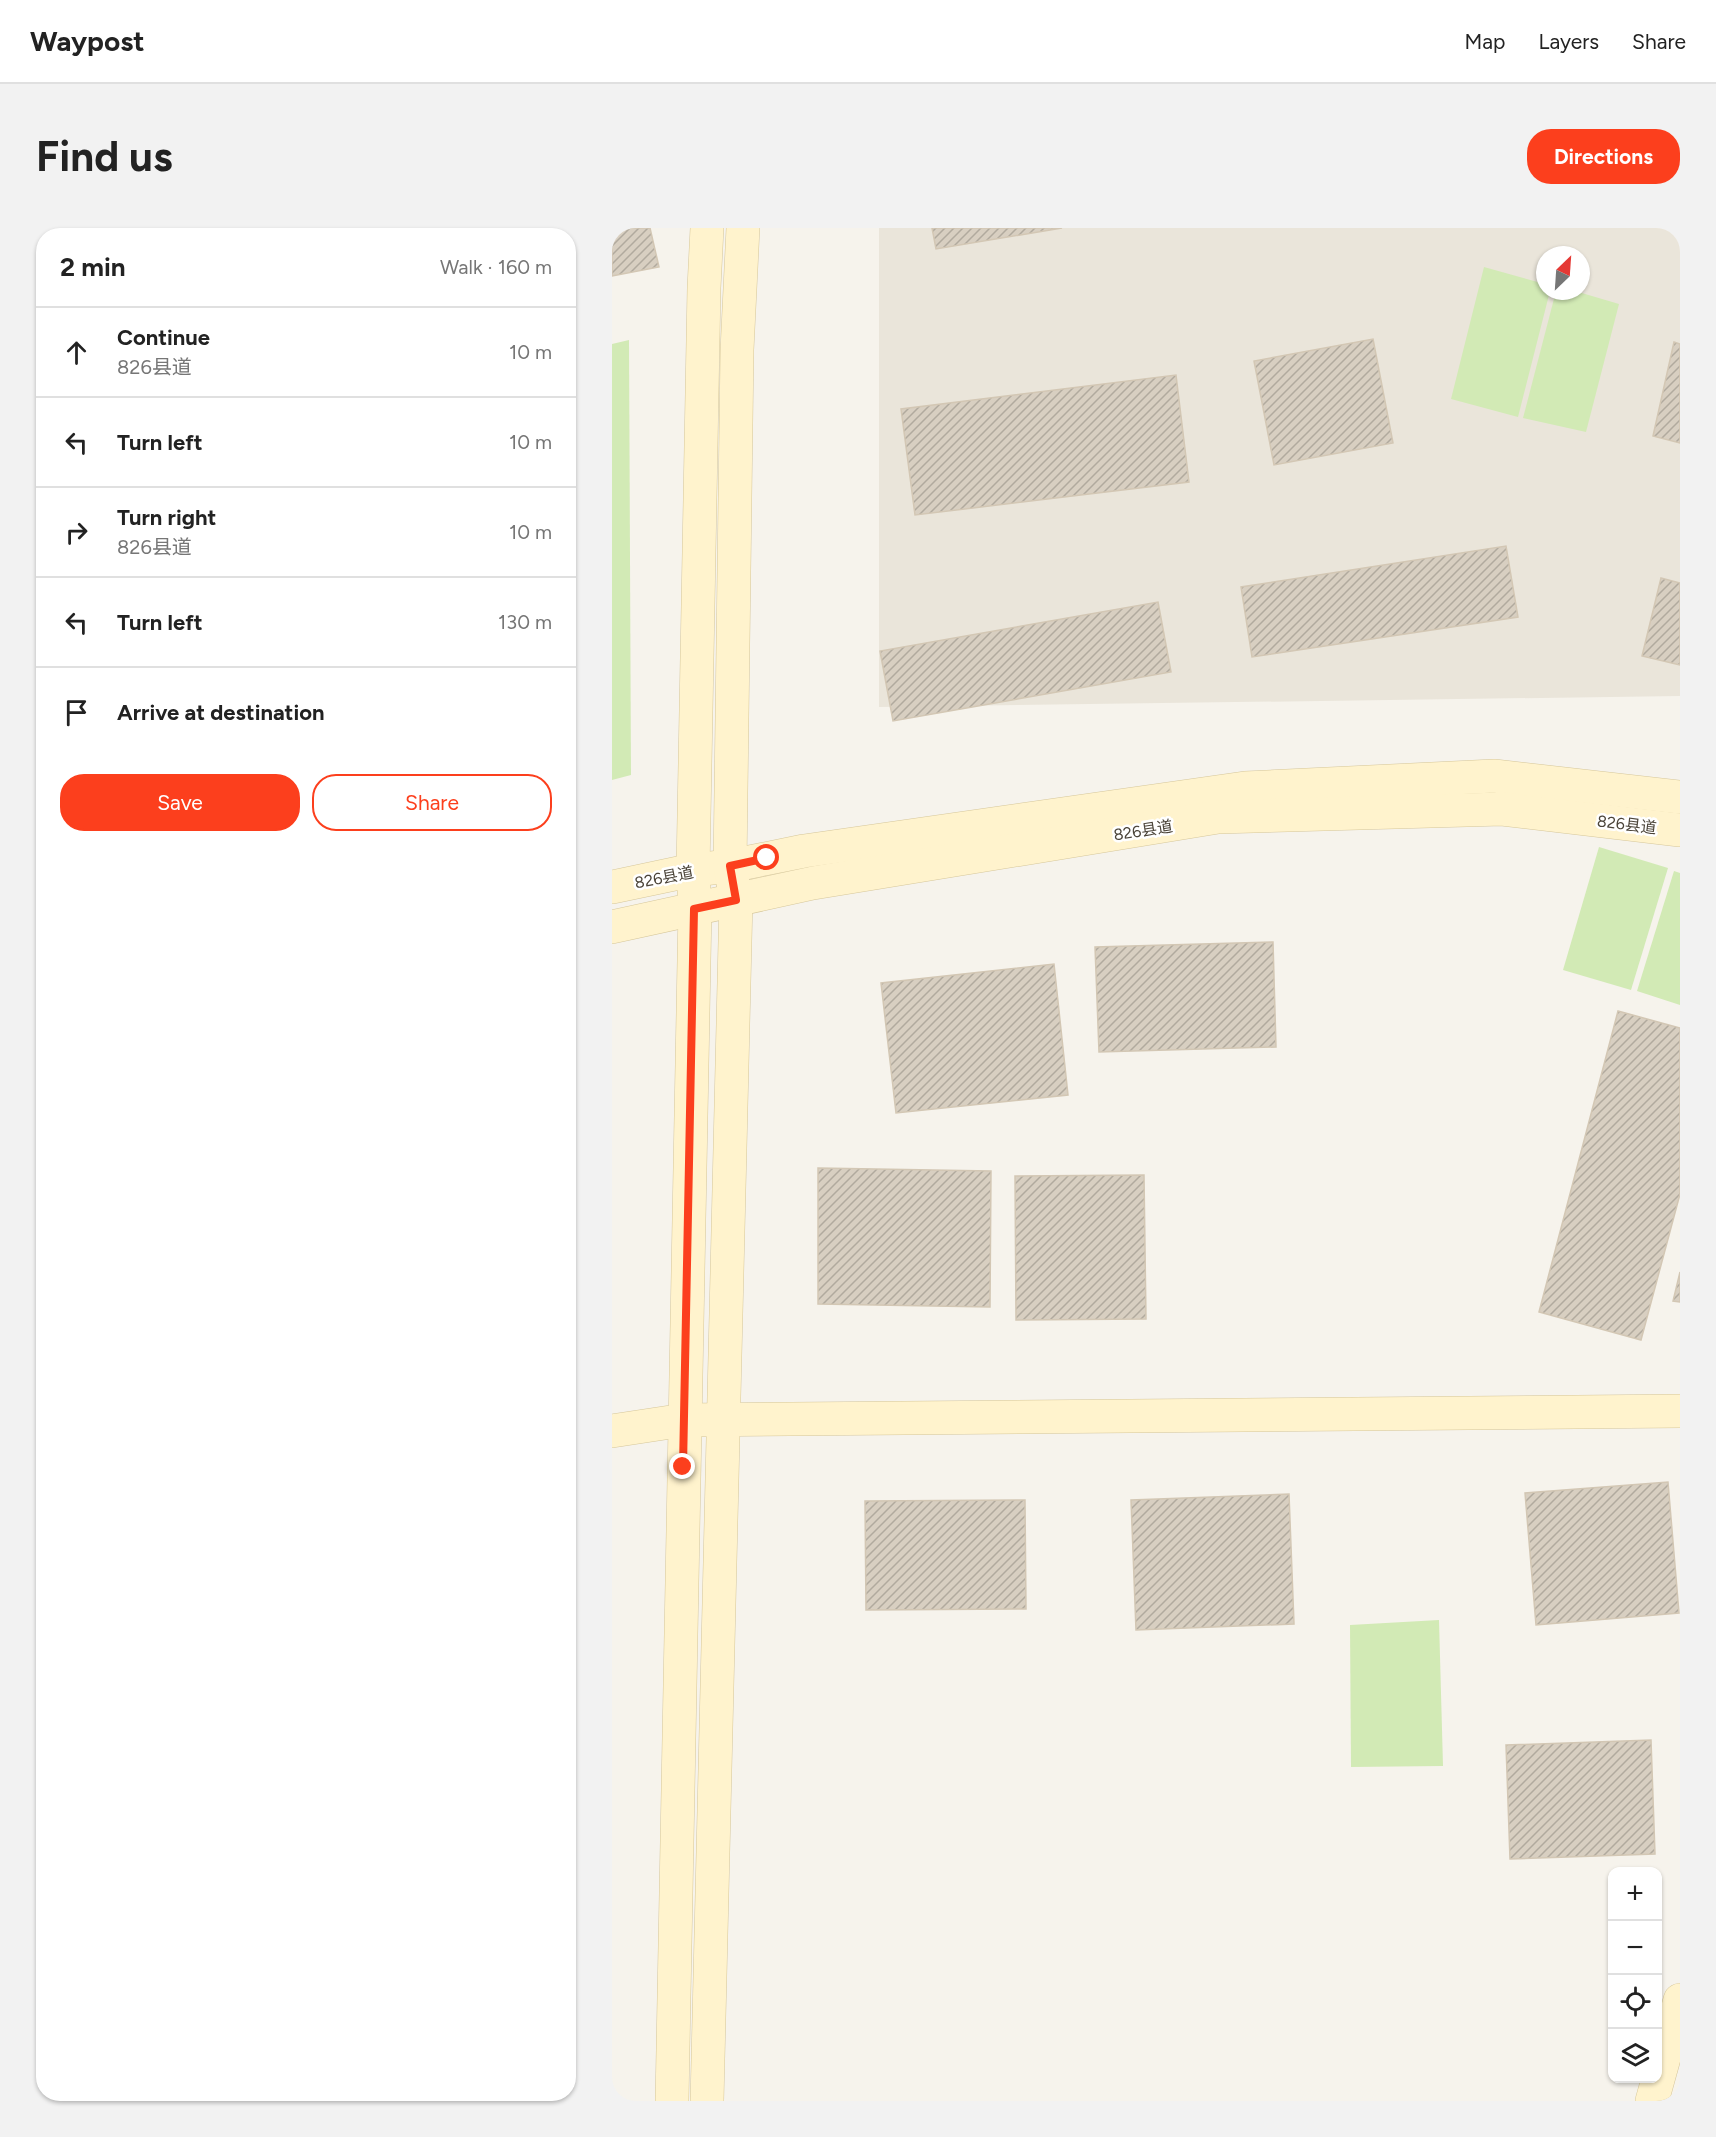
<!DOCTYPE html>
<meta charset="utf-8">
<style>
:root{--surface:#fff;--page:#f2f2f2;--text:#222;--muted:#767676;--line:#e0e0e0;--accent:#fc3f1d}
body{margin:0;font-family:Figtree,"Noto Sans SC",sans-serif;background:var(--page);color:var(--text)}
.controls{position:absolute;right:18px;bottom:18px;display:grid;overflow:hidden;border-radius:12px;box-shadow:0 2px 4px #0004}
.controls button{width:54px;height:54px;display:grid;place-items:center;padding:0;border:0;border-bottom:2px solid var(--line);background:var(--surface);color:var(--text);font:30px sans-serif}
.compass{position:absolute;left:924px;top:18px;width:54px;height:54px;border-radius:50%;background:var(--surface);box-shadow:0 2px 4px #0004;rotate:25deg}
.stop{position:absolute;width:18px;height:18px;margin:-14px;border:4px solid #fc3f1d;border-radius:50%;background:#fff}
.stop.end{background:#fc3f1d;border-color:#fff;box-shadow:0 2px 6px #0008}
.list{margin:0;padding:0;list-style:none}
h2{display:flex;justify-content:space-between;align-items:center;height:78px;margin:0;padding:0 24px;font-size:26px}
h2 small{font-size:20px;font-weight:400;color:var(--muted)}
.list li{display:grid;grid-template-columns:39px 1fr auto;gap:18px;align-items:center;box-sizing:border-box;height:90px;padding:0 24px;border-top:2px solid var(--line)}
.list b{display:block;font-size:22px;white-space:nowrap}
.list p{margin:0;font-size:20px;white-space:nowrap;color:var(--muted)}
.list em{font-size:20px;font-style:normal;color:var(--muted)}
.actions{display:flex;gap:12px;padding:18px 24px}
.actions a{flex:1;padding:14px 0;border:2px solid var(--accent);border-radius:24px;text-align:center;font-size:21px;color:var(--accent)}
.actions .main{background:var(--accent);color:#fff}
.icon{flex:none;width:33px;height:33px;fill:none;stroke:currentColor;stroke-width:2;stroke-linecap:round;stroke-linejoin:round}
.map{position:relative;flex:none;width:1068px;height:1873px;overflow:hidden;border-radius:24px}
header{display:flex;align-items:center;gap:36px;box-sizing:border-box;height:84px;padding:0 30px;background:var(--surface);border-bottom:2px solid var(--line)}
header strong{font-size:28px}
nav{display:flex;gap:33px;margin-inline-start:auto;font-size:21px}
.intro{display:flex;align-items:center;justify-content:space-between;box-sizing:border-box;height:144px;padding:0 36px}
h1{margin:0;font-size:42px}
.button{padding:15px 27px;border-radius:24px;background:var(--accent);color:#fff;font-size:21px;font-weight:700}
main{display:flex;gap:36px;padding:0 36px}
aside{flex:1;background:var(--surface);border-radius:24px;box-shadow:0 2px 4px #0004}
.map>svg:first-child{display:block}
.residential{fill:#eae5da;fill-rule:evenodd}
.pitch{fill:#d2eab5}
.building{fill:url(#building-hatch);stroke:#d3c7b4;stroke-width:1.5}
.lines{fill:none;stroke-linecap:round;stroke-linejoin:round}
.secondary-casing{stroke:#d6c79b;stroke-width:34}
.secondary{stroke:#fff3cd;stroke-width:33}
.route{stroke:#fc3f1d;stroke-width:8}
.labels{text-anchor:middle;stroke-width:5;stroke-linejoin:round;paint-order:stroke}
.street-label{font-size:16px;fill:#4b4439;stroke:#fff}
</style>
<header>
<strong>Waypost</strong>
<nav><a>Map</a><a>Layers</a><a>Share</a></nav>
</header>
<div class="intro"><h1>Find us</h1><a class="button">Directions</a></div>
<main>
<aside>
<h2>2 min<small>Walk · 160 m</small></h2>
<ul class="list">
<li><svg class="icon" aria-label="ahead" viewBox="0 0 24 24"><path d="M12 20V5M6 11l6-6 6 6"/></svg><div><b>Continue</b><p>826县道</p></div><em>10 m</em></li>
<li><svg class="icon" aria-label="left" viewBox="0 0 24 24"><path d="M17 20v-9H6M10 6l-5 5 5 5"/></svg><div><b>Turn left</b></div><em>10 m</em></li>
<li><svg class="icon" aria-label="right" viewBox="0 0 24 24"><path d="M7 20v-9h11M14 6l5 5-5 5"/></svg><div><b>Turn right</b><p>826县道</p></div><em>10 m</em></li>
<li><svg class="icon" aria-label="left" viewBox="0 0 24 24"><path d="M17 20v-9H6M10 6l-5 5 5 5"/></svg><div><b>Turn left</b></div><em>130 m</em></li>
<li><svg class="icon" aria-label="arrive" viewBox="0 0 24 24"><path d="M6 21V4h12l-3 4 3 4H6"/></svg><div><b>Arrive at destination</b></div></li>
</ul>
<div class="actions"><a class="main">Save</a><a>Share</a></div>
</aside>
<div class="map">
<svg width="1068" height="1873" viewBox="0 0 1068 1873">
<defs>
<pattern id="building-hatch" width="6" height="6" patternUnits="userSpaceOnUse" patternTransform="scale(1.5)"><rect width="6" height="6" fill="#d8cfc1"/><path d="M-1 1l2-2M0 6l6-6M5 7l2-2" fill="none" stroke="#b1aa9e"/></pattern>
</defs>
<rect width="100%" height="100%" fill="#f6f3ec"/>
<!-- residential -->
<path class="residential" d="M267 0H1068V468L267 479ZM933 27H969V63H933Z"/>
<!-- pitch -->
<g class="pitch">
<polygon points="872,39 933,56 933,63 938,63 906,189 839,171"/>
<polygon points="944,63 963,63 1007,76 974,204 911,190"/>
<polygon points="17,112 19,547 0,552 0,116"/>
<polygon points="987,619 1056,640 1019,762 951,742"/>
<polygon points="1062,643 1068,645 1068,777 1025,763"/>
<polygon points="827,1392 831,1538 739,1539 738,1397"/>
</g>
<!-- building -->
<g class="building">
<polygon points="0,0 38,0 47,39 0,48"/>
<polygon points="320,0 450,0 324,21"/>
<polygon points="761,111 781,215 662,237 642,133"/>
<polygon points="1062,114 1068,116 1068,215 1041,208"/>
<polygon points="564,147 577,254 303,287 289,181"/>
<polygon points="894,318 906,389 640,429 629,359"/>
<polygon points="1049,350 1068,355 1068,437 1030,428"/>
<polygon points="546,374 559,444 281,493 268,423"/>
<polygon points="661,714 664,819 487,824 483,719"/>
<polygon points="442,736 456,867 284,885 269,755"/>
<polygon points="1006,783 1068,800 1068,966 1029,1112 927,1084"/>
<polygon points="206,940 379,943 378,1079 206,1076"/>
<polygon points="532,947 534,1091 404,1092 403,948"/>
<polygon points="1068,1044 1068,1074 1061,1073"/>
<polygon points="1056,1254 1067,1385 924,1397 913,1265"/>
<polygon points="677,1266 682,1396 524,1402 519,1272"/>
<polygon points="413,1272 414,1381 254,1382 253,1273"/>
<polygon points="1039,1512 1043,1626 898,1631 894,1517"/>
</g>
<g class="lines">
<defs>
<g id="secondary">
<polyline points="0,659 81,642 118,638 192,623 633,560 882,548 1068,569"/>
<polyline points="0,699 201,655 606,589 890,581 1068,602"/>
<polyline points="0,1203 72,1192 1068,1183"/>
<polyline points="60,1873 83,681 81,642 92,60 95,0"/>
<polyline points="95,1873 124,672 118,638 125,122 131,0"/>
<polyline points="1040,1873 1068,1772"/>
</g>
</defs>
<!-- secondary casing -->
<use href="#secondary" class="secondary-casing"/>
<!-- secondary -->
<use href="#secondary" class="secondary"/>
</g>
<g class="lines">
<!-- route -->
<polyline class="route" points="71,1239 82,681 124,672 118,638 155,630"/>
</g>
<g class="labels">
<!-- street labels -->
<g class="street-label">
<text transform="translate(1015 596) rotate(7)" y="6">826县道</text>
<text transform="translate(531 602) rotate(-9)" y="6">826县道</text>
<text transform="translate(52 649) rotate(-11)" y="6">826县道</text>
</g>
</g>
</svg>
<div class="controls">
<button>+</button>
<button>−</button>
<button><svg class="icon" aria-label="locate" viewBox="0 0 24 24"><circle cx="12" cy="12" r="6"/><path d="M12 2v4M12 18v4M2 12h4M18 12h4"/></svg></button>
<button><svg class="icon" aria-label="layers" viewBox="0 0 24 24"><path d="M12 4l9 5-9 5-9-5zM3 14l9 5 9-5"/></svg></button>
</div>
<svg class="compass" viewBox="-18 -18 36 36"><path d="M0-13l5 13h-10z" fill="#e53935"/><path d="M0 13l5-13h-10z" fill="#767676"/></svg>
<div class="stop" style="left:155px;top:630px"></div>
<div class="stop end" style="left:71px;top:1239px"></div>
</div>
</main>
